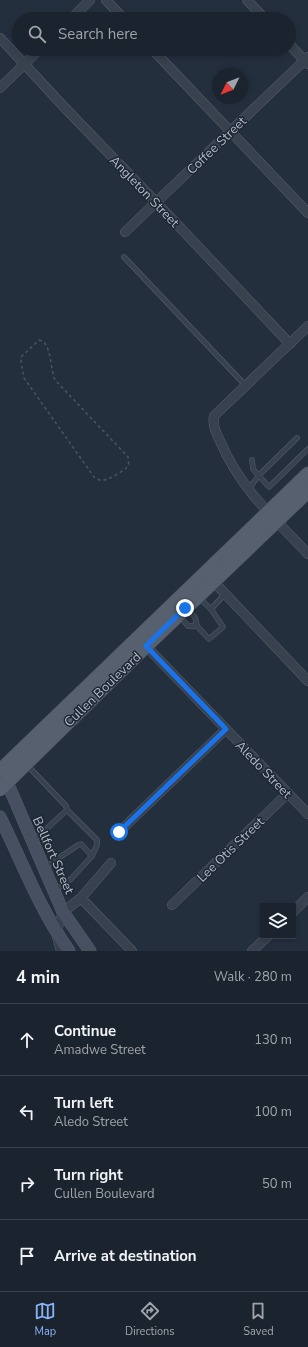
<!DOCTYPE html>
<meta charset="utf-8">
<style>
:root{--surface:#1b232e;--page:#282f3a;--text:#f1f3f6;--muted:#a0a4aa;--line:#39404a;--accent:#8ab4f8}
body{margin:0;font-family:"Nunito Sans",sans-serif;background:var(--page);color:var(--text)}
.controls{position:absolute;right:12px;bottom:12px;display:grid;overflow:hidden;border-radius:0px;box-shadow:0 2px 6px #0003}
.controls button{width:36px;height:36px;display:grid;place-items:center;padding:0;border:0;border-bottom:1px solid var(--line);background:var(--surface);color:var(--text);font:20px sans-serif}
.compass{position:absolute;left:212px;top:68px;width:36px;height:36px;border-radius:50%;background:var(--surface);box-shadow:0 2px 6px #0003;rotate:227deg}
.stop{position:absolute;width:12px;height:12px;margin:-9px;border:3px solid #1a73e8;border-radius:50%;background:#fff}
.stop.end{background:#1a73e8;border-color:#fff;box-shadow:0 1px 4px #0008}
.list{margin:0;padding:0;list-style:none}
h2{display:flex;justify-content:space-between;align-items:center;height:52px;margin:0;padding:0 16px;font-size:17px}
h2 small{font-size:13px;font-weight:400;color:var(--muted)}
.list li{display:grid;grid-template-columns:26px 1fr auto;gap:12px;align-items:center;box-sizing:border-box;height:72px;padding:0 16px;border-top:1px solid var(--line)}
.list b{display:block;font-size:15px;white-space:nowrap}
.list p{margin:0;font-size:13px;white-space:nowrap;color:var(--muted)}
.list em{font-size:13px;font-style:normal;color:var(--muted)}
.icon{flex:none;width:22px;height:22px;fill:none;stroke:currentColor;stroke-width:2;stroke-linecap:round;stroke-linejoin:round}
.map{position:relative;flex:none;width:308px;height:951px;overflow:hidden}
.search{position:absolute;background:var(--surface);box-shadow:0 2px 6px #0003;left:12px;right:12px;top:12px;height:44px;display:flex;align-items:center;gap:10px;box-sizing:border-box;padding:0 14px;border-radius:22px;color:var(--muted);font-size:15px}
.sheet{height:340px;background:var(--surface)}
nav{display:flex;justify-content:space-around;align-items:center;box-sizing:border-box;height:56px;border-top:1px solid var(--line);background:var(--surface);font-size:11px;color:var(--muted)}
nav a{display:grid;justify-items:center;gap:2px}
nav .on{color:var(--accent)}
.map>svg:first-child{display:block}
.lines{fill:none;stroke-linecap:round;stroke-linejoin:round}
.lane-casing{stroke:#565f6c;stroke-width:5.5}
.street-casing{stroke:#565f6c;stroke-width:10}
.secondary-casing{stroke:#565f6c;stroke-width:13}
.primary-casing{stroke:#414a57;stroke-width:15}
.path{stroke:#44595c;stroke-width:1.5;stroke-dasharray:3 3;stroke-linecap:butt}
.lane{stroke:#38414e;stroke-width:4.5}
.street{stroke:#38414e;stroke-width:9}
.secondary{stroke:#465061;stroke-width:12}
.primary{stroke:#56606e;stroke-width:14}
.route{stroke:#1a73e8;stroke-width:5}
.labels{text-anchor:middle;stroke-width:3;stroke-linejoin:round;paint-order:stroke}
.street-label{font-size:13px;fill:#b4bcc9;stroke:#1d2633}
</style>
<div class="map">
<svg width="308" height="951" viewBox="0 0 308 951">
<rect width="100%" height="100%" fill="#242f3e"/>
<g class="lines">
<defs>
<g id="lane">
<polyline points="124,257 246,386"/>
<polyline points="252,460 253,469 269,487 308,449"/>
<polyline points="248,490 259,475 297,438"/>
<polyline points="199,598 211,609 225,594"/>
<polyline points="187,610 195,617 197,626 209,639 223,627 211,609"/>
<polyline points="179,615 188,626 197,626"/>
<polyline points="27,765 66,806 67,810 34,840"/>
<polyline points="67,810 97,840 97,845 92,856"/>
<polyline points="44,868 78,845 81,844 92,856 71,879 54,891"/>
</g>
<g id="street">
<polyline points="106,0 124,19"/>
<polyline points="247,0 265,19"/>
<polyline points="71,19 90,0"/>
<polyline points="0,38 66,109 156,202 290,344"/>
<polyline points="289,44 308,64"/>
<polyline points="152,49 308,213"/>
<polyline points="0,88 40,49"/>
<polyline points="125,232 308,57"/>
<path d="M308 326 214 416C212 426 217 434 221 443 240 488 275 519 308 554"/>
<polyline points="210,578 308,681"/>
<polyline points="142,642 308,814"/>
<polyline points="119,832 226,729"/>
<polyline points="81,898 132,951"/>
<polyline points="172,905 288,793"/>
<polyline points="293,912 308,897"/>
<polyline points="61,951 56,933 63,912 81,898 111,863"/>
<polyline points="252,951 268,936"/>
</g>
<g id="secondary">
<polyline points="4,775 63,912 90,951"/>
<path d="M0 817C22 862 40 910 69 951"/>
</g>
<g id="primary">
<polyline points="0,771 308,474"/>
<polyline points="0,789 146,646 308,491"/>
</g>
</defs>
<!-- lane casing -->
<use href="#lane" class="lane-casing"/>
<!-- street casing -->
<use href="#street" class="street-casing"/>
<!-- secondary casing -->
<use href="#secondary" class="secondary-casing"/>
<!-- primary casing -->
<use href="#primary" class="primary-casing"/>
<!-- path -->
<path class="path" d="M39 340 43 341C52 351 50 367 55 380L128 457C129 460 129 465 127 467 124 471 108 480 104 480 100 481 97 479 94 477L24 378 21 362V357Z"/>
<!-- lane -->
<use href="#lane" class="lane"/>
<!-- street -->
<use href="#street" class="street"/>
<!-- secondary -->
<use href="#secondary" class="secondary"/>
<!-- primary -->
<use href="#primary" class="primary"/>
</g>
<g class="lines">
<!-- route -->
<polyline class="route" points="119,832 226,729 146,646 185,608"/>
</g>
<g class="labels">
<!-- street labels -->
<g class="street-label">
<text transform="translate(216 145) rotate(-44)" y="5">Coffee Street</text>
<text transform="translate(145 191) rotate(46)" y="5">Angleton Street</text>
<text transform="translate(102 689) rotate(-44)" y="5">Cullen Boulevard</text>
<text transform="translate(264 769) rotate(46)" y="5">Aledo Street</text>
<text transform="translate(230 849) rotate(-44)" y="5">Lee Otis Street</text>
<text transform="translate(54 855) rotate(66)" y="5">Bellfort Street</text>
</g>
</g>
</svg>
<div class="controls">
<button><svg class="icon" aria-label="layers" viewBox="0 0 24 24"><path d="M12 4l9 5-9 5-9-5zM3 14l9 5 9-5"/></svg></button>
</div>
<svg class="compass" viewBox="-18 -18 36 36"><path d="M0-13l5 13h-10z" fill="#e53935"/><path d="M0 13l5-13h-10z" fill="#a0a4aa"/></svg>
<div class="stop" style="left:119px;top:832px"></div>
<div class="stop end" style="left:185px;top:608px"></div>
<div class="search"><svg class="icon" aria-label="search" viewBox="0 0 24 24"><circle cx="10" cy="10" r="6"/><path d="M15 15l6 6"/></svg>Search here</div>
</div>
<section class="sheet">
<h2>4 min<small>Walk · 280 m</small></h2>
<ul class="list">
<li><svg class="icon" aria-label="ahead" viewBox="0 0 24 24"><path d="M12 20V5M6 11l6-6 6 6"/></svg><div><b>Continue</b><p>Amadwe Street</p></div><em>130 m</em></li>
<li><svg class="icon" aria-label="left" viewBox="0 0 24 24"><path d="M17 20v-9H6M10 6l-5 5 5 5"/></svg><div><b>Turn left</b><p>Aledo Street</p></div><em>100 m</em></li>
<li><svg class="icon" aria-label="right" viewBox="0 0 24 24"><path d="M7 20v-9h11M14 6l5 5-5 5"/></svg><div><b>Turn right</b><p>Cullen Boulevard</p></div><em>50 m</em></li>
<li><svg class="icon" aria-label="arrive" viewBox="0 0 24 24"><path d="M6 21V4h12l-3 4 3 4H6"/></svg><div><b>Arrive at destination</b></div></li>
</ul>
</section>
<nav>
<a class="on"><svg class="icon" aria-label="map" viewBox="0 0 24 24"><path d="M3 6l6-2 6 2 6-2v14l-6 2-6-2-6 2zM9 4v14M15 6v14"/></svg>Map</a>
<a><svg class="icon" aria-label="directions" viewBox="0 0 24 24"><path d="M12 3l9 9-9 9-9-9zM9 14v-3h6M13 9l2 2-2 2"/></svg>Directions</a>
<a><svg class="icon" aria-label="saved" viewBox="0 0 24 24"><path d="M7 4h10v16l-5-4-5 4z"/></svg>Saved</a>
</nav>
